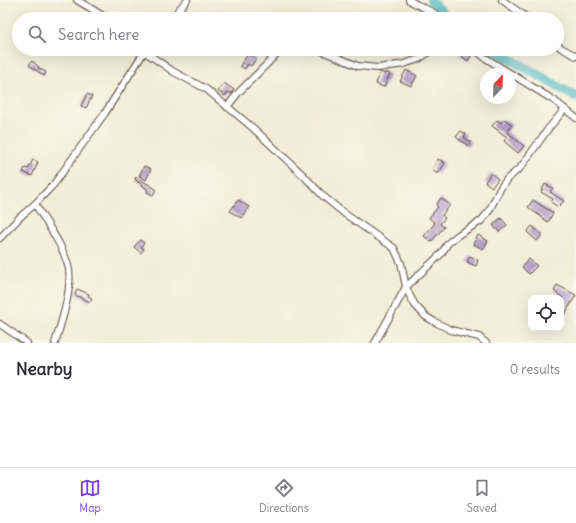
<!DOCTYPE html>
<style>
:root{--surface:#fff;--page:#f2f2f3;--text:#2b2b33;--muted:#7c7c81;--line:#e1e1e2;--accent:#7c3aed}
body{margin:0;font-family:Delius,sans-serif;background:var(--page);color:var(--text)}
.controls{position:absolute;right:12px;bottom:12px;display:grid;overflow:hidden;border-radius:8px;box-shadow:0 4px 16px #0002}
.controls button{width:36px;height:36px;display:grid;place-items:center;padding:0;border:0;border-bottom:1px solid var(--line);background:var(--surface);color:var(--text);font:20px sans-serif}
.compass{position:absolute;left:480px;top:68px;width:36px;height:36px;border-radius:50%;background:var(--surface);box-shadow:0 4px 16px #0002;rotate:22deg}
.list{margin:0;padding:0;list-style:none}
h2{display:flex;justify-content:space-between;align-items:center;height:52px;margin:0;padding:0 16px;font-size:17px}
h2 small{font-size:13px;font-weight:400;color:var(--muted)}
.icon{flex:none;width:22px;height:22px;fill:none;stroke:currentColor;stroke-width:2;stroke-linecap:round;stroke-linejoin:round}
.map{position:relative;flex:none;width:576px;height:343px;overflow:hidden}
.search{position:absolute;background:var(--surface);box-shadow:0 4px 16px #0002;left:12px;right:12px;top:12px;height:44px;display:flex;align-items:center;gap:10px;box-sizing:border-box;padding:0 14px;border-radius:22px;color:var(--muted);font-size:15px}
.sheet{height:124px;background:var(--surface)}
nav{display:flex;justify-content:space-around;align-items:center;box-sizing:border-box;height:56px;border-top:1px solid var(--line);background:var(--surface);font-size:11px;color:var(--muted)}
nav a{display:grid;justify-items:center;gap:2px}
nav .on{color:var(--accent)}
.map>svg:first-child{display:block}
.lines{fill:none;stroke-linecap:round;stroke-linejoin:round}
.river{stroke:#46b5bd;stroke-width:10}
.building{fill:#b49dc9}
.street-casing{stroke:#56473a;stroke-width:8}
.street{stroke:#fff;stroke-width:6}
</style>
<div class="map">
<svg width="576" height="343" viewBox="0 0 576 343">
<rect width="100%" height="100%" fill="#fbf7ec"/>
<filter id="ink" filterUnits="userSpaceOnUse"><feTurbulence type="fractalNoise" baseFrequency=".025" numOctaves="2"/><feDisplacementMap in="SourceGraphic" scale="8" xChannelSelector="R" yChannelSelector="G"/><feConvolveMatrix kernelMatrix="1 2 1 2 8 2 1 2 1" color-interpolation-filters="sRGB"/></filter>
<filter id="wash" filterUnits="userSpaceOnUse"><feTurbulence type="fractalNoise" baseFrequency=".012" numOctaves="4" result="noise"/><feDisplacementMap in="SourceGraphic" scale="16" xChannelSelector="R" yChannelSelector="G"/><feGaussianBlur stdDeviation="0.9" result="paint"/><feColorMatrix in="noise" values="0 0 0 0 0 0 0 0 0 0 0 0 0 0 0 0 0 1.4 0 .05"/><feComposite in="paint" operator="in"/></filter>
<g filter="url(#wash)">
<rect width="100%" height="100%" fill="#f2edd7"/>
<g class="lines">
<!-- river -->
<g class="river">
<polyline points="431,0 448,19"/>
<polyline points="493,49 576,97"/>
</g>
</g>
<g id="blocks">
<!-- building -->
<g class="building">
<polygon points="452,49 464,49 472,54 468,61 460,55 461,53"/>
<polygon points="248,54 256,59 251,66 248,64 245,69 240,66"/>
<polygon points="32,61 39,67 38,68 46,72 44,76 29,65"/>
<polygon points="406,70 417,76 411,86 400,81"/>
<polygon points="380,72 385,74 386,72 390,74 384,87 376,84"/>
<polygon points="224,83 234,90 231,94 228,92 225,96 218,91"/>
<polygon points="87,94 92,96 86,108 81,106"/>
<polygon points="504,119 512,125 507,132 524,146 518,153 504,141 507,137 492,126 497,120 501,123"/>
<polygon points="461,131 466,134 464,137 471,142 468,146 456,137"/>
<polygon points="438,159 445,163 438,174 432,170"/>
<polygon points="33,160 38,162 32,176 23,172 25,168 28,169"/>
<polygon points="144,166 151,169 146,180 139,176"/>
<polygon points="491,173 498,179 492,187 485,182"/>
<polygon points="136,177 156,189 153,195 147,192 148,190 135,179"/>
<polygon points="545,184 553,188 550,192 564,201 558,207 551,202 553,199 541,192"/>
<polygon points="441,198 450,205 442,215 445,218 440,224 444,227 431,242 424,236 435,223 429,218 438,207 436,205"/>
<polygon points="238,200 249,207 241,218 230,211"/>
<polygon points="533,200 553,213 548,222 528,207"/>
<polygon points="501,218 507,225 499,232 493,225"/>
<polygon points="532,226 542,235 537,241 527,232"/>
<polygon points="478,235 488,241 483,249 473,244"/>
<polygon points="140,240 144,243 141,247 144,249 141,253 134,247"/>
<polygon points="470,256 478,260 476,266 467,262"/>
<polygon points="529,259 537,266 529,274 522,267"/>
<polygon points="557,285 576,295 565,314 561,312 561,302 563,298 554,291"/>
<polygon points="77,289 89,294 88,296 92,298 90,302 75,295"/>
</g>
</g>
</g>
<g filter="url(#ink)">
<use href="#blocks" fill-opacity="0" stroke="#56473a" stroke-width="1"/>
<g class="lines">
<defs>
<g id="street">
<polyline points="77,0 108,19"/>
<path d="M409 0C419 7 433 10 442 19"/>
<polyline points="502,0 529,19"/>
<polyline points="171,19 187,0"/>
<polyline points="557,44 561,48 576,56"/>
<polyline points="317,49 358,66 378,68 404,64 419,59 433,49"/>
<polyline points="474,49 484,57 555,101 576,118"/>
<polyline points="145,52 174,72 206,89 253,128 304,176 323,196 345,214 394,248 401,263 406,287 410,296 415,305 425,316 435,322 451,330 479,337 486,343"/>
<polyline points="227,107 238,93 268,63 281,49"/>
<path d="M35 204C47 224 65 248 69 270 72 290 61 324 55 343"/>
<polyline points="0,238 20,217 35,204 54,184 105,113 146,49"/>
<polyline points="0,324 27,343"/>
<polyline points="375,343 406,287 441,254 448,243 458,235 481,221 489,211 500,189 507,179 521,167 548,129 565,109"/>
</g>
</defs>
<!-- street casing -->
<use href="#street" class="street-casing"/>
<!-- street -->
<use href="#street" class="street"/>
</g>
</g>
</svg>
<div class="controls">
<button><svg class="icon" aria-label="locate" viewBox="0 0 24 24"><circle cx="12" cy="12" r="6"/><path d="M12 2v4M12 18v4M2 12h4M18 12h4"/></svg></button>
</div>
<svg class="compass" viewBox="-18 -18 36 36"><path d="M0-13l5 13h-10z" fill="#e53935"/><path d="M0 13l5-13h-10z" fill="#7c7c81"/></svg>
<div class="search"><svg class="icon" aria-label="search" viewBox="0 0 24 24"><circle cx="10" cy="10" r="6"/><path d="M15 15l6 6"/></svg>Search here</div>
</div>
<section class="sheet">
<h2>Nearby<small>0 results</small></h2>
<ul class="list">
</ul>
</section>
<nav>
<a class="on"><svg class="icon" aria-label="map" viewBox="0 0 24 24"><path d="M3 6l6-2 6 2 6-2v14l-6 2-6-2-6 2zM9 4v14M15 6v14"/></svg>Map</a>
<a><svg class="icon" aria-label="directions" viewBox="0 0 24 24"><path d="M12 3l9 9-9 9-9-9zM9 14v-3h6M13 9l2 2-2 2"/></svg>Directions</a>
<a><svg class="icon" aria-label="saved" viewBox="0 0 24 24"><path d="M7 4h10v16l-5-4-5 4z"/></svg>Saved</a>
</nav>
